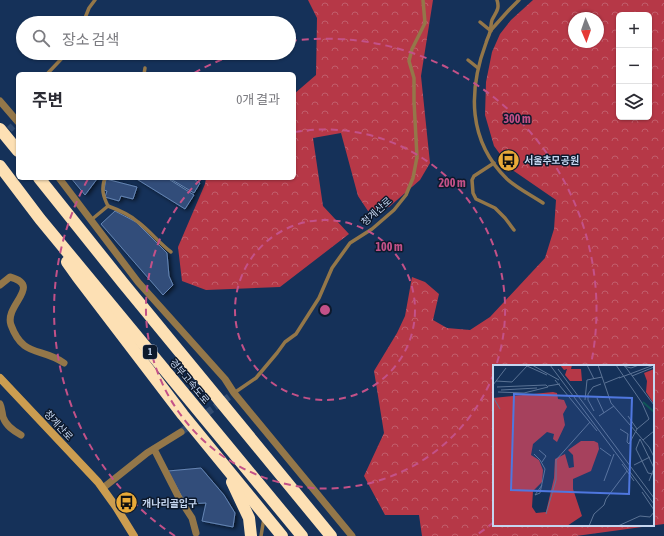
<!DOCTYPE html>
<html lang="ko">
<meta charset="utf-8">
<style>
:root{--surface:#fff;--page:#f7f7f7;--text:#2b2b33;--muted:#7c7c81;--line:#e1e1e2}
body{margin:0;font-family:"Asap Condensed","Noto Sans KR",sans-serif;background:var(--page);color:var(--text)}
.controls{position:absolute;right:12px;top:12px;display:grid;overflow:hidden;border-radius:6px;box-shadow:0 1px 3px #0004}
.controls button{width:36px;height:36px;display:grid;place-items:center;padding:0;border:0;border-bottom:1px solid var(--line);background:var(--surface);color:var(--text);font:20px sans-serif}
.compass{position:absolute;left:568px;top:12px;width:36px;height:36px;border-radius:50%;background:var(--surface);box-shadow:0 1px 3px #0004;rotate:178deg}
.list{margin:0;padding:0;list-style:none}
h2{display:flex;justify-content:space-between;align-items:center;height:52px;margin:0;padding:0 16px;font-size:17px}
h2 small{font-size:13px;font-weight:400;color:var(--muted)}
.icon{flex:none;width:22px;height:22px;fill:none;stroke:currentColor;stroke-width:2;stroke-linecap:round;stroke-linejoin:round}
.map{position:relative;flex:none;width:664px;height:536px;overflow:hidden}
.search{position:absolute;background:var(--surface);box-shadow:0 1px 3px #0004;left:16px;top:16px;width:280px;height:44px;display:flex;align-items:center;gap:10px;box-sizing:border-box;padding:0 14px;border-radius:22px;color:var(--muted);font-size:15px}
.panel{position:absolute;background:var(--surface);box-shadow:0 1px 3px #0004;left:16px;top:72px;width:280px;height:108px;border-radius:6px}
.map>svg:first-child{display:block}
.forest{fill:url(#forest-crowns);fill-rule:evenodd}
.building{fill:#314e7a;stroke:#6585b4;filter:url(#shadow)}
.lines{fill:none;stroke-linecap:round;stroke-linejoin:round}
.minor-tunnel{stroke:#2f4a70;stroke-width:7;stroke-dasharray:7 3.5;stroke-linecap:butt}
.service{stroke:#947749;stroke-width:3.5}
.minor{stroke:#947749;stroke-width:7}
.secondary{stroke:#cc9d50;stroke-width:8}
.motorway{stroke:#fde0b4;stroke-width:12}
.ring{fill:none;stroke:#c35188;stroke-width:2;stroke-dasharray:7 5}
.labels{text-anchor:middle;stroke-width:3;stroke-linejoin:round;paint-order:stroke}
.shield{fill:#0d192c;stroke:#8e9db5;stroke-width:1}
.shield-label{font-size:9px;font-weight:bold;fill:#c5d6f0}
.poi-label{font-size:10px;font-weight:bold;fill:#c5d6f0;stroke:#0d192c;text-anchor:start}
.street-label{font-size:10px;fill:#c5d6f0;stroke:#0d192c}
.inset-river{fill:none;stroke:#105658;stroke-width:2}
.inset-road{fill:none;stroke:#5b7395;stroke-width:1}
.view{fill:#4f77df;fill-opacity:0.15;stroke:#4f77df;stroke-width:2}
.inset-edge{fill:none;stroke:#c5d6f0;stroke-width:2}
.centre{fill:#c35188;stroke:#0d192c;stroke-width:2}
.ring-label{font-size:12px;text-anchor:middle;font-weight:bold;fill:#c35188;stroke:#0d192c;stroke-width:3;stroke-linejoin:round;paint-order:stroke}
</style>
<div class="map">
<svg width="664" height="536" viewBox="0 0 664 536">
<defs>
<pattern id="forest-crowns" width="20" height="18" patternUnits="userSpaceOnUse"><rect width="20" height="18" fill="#b63847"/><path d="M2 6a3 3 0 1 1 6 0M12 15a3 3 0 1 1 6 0" fill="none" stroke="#c15d6b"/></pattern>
<filter id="shadow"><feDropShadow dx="2.5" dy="1.5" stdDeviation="2" flood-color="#0009"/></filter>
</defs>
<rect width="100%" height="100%" fill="#153159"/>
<!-- forest -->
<g class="forest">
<polygon points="308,0 433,0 421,76 430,163 420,180 389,207 368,211 358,196 341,133 313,138 323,206 349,234 280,287 206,290 182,281 178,247 205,184 206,178 294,178 294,94 316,75 317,18"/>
<path d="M533 0H664V524L576 536H422L419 515H385L364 476 384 433 374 371 397 333 405 316 412 277 425 282 439 294 433 320 447 328 470 330 490 317 545 258 554 229 556 200 511 169 494 146 485 115 486 82 492 52 500 34 511 20ZM619 15H649V117H619ZM574 18H598V42H574ZM494 366H653V525H494Z"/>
</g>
<!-- building -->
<g class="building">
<polygon points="71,178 96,178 97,179 85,195"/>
<polygon points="135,178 167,178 194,195 185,209"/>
<polygon points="169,178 192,178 200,183 194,193"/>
<polygon points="106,179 137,187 133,199 121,196 119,201 105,197 107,191 104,190"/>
<polygon points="115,211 136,222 167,253 169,276 173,285 163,295 101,224"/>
<polygon points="201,468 224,495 235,513 233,527 202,521 206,503 188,504 183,499 168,471"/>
</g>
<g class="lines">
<!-- minor-tunnel -->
<g class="minor-tunnel">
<polyline points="2,137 13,126"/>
<polyline points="181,432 234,393"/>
</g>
<!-- service -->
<g class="service">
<path d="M497 0C500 9 496 12 492 20 491 23 491 28 490 32 489 36 487 39 486 43 468 91 468 141 507 179 517 188 531 195 543 203"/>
<polyline points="480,22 491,31"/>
<polyline points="83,23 89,8 95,0"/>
<polyline points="491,30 509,10 519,0"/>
<polyline points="468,60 478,68"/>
<polyline points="47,74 67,53"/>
<polyline points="144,74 145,68"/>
<polyline points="494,163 474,176 472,180 473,193 476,199 495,208 505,218 514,230"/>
<path d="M108 206C119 210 129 214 138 222 150 231 159 243 171 252"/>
<path d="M91 220 108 206C103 196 101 189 105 178"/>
<polyline points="234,393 256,378 277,353 285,342 296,334 319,298 332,268 350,243 372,229 394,210 406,195 413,178 417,157 414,101 414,78 409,61 412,49 425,23 423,0"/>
<polyline points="261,536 264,518"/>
</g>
<!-- minor -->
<g class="minor">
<polyline points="0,101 18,122"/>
<polyline points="59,178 138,282 225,379 234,393 352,536"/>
<path d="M0 285 10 277C43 286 4 305 11 325 23 358 41 347 64 363"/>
<path d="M0 404C2 408 2 413 3 417 6 426 14 431 21 435"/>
<polyline points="154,449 179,498 192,518 196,533"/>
<polyline points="103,488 147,453 181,432"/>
</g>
<!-- secondary -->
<polyline class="secondary" points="0,378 98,482 116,507 134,536"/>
<!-- motorway -->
<g class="motorway">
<polyline points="0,129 18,151"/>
<polyline points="0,166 40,219 302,536"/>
<polyline points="39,178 123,283 331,536"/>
<polyline points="67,262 77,276 183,415 282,536"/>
<polyline points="232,482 249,518 251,536"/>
</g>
</g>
<!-- distance rings -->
<g class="ring">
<circle cx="325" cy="310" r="90"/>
<path d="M494 373A180 180 0 1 1 202 178M295 132A180 180 0 0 1 496 366"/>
<path d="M494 522A271 271 0 0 1 475 536M175 536A271 271 0 0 1 88 179M194 73A271 271 0 0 1 239 53M290 41A271 271 0 0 1 591 364"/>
</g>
<!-- icons -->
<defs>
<symbol id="bus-disc" viewBox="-11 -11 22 22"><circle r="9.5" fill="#e9aa38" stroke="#0d192c"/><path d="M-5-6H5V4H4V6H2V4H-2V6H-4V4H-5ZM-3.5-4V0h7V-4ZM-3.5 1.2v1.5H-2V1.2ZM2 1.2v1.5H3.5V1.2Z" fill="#111"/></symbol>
</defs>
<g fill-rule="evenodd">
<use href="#bus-disc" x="496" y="148" width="25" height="25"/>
<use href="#bus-disc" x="114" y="490" width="25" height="25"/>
</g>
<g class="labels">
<!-- shield labels -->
<rect class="shield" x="143" y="345" width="14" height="14" rx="3"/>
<g class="shield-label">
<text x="150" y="355">1</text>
</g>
<!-- poi labels -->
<g class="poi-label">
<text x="524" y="164">서울추모공원</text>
<text x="142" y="507">개나리골입구</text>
</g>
<!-- street labels -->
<g class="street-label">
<text transform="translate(376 211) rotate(-42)" y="4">청계산로</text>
<text transform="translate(190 381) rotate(50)" y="4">경부고속도로</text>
<text transform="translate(59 425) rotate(47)" y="4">청계산로</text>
</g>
</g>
<!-- overview -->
<g transform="translate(493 365)">
<rect width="161" height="161" fill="#153159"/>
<path d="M67 0H79L78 4H88L89 16H77L72 10 74 4 71 5ZM161 4V39L153 27 154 16 151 8ZM60 27 64 28 65 34 71 35 74 42 70 49 72 60 64 77 60 74 61 69 54 67 40 79 38 90 46 95 50 105 49 117 40 126 39 142 43 148 53 147 61 113 62 94 72 89 76 103 81 102 80 90 75 85 88 76H101L105 78 106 84 98 106 80 114V124L89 151 74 161H0V33Z" fill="#b63847"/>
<path class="inset-river" d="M150 37 161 47"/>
<path class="inset-road" d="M39 0 66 15M57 0 161 139M94 0 101 14M105 0 118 38 156 82 161 92M123 0 149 38 156 54 144 64 136 79 134 77 135 69 127 64M131 0 161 40M131 1 138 3 146 0M65 4 161 133M139 11 161 2M126 13 161 0M62 15 104 66M3 16 19 17 34 1 54 10M112 18 127 12M0 20 13 3M55 21 67 19M4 22 53 20 55 22 31 28 5 27M8 25 44 23M0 32 7 44M104 33 111 48M92 35 94 15 109 12M101 46 95 35V29L100 22 108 19M106 51 121 41M135 51 144 64M147 74 161 103 156 116M147 74 143 84 155 108 160 109M150 75 161 66M107 83 118 91M46 85 53 91 49 97M41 89 47 95 52 104 47 128 42 130 49 120M129 99 141 116M141 100 157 92M111 116 121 89M149 127 161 145M53 149 63 115V95L97 57M96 161 101 149 111 140 113 134 134 106M125 161 147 151 157 152 161 147"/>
<path class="view" d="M21 29 139 33 136 129 18 125Z"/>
<rect width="161" height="161" class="inset-edge"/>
</g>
<circle cx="325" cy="310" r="6" class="centre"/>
<g class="ring-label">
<text x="517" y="123">300 m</text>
<text x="452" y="187">200 m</text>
<text x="389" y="251">100 m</text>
</g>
</svg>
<div class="controls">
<button>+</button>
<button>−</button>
<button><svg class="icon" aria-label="layers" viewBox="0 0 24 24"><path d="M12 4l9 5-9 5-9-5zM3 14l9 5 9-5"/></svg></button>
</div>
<svg class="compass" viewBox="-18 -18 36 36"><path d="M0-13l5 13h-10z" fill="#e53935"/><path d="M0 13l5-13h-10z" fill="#7c7c81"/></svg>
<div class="search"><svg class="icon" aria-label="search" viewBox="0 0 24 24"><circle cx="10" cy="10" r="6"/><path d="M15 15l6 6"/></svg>장소 검색</div>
<section class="panel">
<h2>주변<small>0개 결과</small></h2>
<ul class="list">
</ul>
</section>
</div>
